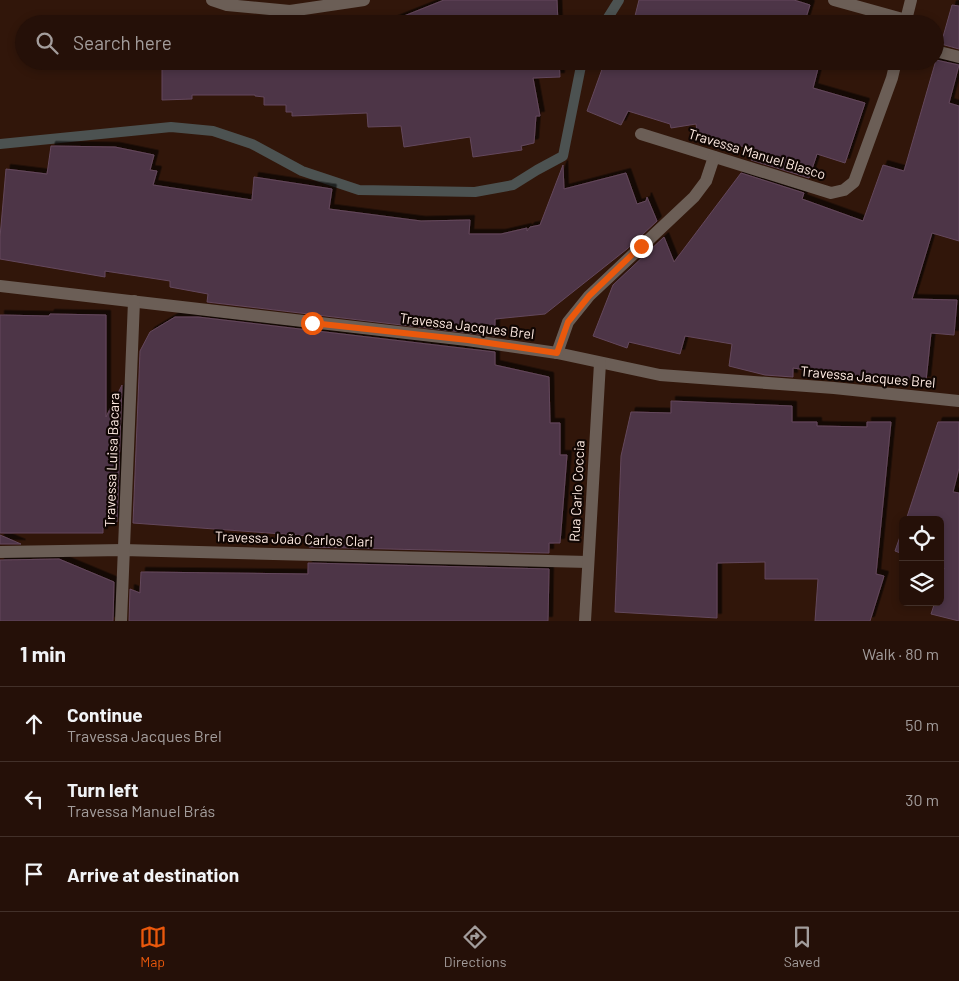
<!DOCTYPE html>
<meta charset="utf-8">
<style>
:root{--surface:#251008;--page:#311e16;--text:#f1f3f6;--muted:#a39d9c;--line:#423029;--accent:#ea580c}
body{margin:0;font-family:Barlow,sans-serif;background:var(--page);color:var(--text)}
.controls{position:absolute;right:15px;bottom:15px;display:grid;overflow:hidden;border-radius:8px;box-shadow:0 2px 8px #0003}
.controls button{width:45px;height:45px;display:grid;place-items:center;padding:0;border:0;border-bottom:1px solid var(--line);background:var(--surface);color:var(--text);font:25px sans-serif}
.stop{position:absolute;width:15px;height:15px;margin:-11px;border:4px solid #ea580c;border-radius:50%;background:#fff}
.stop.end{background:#ea580c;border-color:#fff;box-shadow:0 1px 5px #0008}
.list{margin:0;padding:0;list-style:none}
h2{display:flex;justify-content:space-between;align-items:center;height:65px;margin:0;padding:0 20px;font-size:21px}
h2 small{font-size:16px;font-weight:400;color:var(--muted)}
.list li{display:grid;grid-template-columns:32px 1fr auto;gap:15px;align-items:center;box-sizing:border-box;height:75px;padding:0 20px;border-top:1px solid var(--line)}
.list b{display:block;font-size:19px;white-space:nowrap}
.list p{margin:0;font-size:16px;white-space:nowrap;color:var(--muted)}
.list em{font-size:16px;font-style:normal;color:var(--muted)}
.icon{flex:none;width:28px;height:28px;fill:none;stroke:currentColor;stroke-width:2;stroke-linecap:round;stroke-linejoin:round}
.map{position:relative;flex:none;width:959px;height:621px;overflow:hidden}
.search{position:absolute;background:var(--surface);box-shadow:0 2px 8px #0003;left:15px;right:15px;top:15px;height:55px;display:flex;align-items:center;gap:12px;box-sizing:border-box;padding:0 18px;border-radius:28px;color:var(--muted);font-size:19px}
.sheet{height:290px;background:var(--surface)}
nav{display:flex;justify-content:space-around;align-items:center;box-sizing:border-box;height:70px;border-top:1px solid var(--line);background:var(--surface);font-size:14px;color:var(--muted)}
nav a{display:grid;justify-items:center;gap:2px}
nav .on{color:var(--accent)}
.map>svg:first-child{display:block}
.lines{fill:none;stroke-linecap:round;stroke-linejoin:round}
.stream{stroke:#4c5251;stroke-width:10}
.building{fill:#4e3447;stroke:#63485c;filter:url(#shadow)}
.street{stroke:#6b5e56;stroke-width:12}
.route{stroke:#ea580c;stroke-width:6}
.labels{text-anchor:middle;stroke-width:4.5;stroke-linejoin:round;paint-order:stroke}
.street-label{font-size:14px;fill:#ffebe3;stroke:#100603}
</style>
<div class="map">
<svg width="959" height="621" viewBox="0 0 959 621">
<defs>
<filter id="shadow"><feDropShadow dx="4.5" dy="-4.5" stdDeviation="0" flood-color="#0009"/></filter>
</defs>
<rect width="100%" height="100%" fill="#31160a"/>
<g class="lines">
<!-- stream -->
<g class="stream">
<polyline points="604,24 619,0"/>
<polyline points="0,144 171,127 213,131 252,144 302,171 359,190 475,192 513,185 537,170 563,156 582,61"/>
</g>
</g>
<!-- building -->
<g class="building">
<polygon points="444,0 557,0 558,24 384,24"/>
<polygon points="639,0 794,0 810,5 804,24 633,24"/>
<polygon points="952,5 959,6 959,49 941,44"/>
<polygon points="936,60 959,65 949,103 959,106 959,241 932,233 912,299 957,300 954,335 931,333 926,381 834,374 793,368 793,377 765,375 729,366 732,344 685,336 680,354 629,342 627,348 593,336 613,285 664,237 674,262 741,173 804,193 802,199 863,221 883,165 904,171"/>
<polygon points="162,61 559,61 560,77 533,78 540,116 536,116 534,143 521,146 522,150 473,157 470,137 404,147 401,126 368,127 367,113 292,116 292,112 286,112 286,105 264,105 264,97 255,96 255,95 192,95 192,99 162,100"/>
<polygon points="605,61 820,61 813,88 865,103 845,163 817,154 809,178 751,160 757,151 697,132 696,124 671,128 670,124 628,111 621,125 587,111"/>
<polygon points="51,146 115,147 154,155 150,170 157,171 153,185 252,200 254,177 332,189 329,209 421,221 470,220 469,234 501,234 527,228 527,231 530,227 540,225 563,165 564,189 626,173 637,204 646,201 647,197 657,221 627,249 545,314 495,319 495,336 207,302 208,294 170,287 170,281 105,271 105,277 0,259 0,237 6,169 47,174"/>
<polygon points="50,314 106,315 106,417 122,385 117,522 103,521 103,533 0,533 0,315 49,316"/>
<polygon points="175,317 198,317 495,352 495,365 549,377 550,423 560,423 560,455 567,455 560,543 549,543 549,553 309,547 309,536 133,523 140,351 150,332"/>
<polygon points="671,401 792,406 792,422 817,422 817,426 867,427 867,422 891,422 876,574 884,576 870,621 815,621 818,579 765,579 765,562 717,563 717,618 615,612 621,456 631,412 671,413"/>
<polygon points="938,422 959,422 959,468 953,492 959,493 959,621 931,614 935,602 940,602 940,582 944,568 940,567 940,520 906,520"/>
<polygon points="903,528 903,554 895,551"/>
<polygon points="0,535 21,544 0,544"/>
<polygon points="59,559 114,582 113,621 0,621 0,560"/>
<polygon points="308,563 549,569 548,621 129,621 130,589 140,593 141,572 308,574"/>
</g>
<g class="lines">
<!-- street -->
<g class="street">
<polyline points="212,0 227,5 290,11 364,0"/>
<polyline points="834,0 906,20"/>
<polyline points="905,24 911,0"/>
<polyline points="935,51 959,57"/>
<polyline points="641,134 831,193 844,190 854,182 892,78 896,61"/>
<polyline points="0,286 467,340 557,353 660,375 834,388 959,401"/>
<polyline points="557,353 568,322 589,296 694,197 706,181 714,157"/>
<polyline points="0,552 123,550 588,562"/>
<polyline points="121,621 134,301"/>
<polyline points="585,621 600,363"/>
</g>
</g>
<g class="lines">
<!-- route -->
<polyline class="route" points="312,323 468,340 557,353 568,322 589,296 641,246"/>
</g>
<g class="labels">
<!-- street labels -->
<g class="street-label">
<text transform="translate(757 154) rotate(17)" y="5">Travessa Manuel Blasco</text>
<text transform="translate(467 326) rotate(7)" y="5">Travessa Jacques Brel</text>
<text transform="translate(868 377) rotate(5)" y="5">Travessa Jacques Brel</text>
<text transform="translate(112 460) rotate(-88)" y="5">Travessa Luisa Bacara</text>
<text transform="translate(577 491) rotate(-87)" y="5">Rua Carlo Coccia</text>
<text transform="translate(294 539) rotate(2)" y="5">Travessa João Carlos Clari</text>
</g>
</g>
</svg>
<div class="controls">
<button><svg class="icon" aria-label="locate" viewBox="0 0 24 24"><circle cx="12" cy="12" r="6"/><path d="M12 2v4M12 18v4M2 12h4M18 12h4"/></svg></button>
<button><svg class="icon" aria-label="layers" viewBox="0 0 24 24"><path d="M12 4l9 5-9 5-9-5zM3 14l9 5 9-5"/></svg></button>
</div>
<div class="stop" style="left:312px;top:323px"></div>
<div class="stop end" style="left:641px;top:246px"></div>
<div class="search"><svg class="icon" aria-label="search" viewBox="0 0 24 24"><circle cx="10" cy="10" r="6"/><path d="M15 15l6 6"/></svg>Search here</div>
</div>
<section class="sheet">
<h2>1 min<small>Walk · 80 m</small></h2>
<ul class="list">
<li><svg class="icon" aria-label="ahead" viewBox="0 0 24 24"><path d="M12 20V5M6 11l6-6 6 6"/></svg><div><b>Continue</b><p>Travessa Jacques Brel</p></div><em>50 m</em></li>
<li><svg class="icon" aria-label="left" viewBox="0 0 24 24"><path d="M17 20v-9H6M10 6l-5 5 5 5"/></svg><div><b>Turn left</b><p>Travessa Manuel Brás</p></div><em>30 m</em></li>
<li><svg class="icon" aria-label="arrive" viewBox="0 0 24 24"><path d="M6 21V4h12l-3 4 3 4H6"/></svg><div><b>Arrive at destination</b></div></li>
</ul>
</section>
<nav>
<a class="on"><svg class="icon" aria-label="map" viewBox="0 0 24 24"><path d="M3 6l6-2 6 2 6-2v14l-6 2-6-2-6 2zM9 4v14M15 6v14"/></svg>Map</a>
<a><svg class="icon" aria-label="directions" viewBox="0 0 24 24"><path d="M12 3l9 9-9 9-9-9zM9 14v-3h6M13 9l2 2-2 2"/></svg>Directions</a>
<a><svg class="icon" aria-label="saved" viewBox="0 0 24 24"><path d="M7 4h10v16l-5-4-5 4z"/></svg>Saved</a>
</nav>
